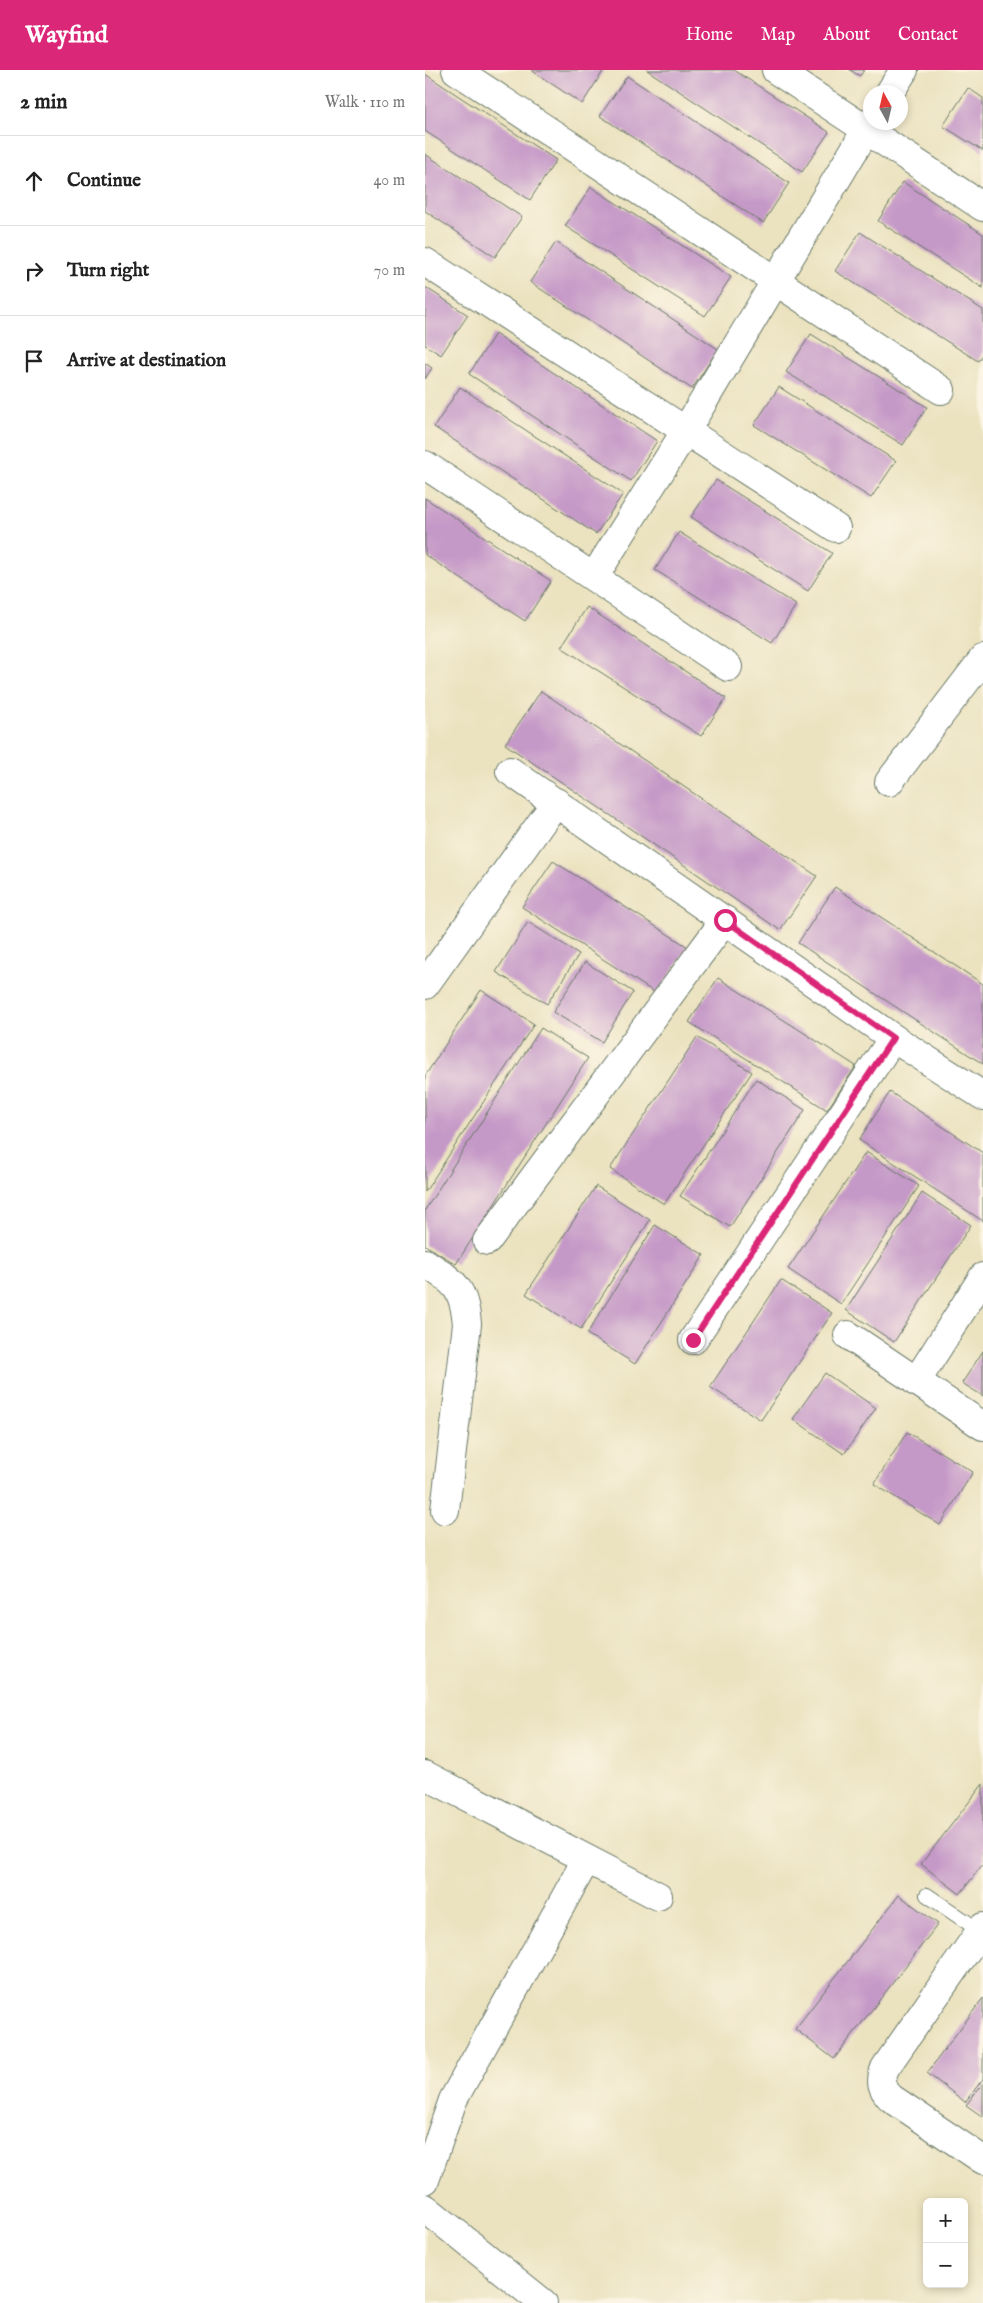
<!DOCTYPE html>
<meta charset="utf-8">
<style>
:root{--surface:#fff;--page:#f2f2f2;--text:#222;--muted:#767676;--line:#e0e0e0;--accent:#db2777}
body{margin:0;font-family:"IM FELL English",serif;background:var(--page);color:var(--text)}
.controls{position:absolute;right:15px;bottom:15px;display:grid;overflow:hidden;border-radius:8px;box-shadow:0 2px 8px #0003}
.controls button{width:45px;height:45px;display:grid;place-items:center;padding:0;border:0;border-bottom:1px solid var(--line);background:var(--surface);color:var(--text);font:25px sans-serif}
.compass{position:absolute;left:438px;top:15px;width:45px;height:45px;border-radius:50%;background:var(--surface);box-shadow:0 2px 8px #0003;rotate:352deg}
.stop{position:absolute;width:15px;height:15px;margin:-11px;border:4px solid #db2777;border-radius:50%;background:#fff}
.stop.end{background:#db2777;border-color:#fff;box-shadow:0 1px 5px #0008}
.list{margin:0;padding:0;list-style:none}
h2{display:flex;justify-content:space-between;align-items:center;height:65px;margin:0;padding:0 20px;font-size:21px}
h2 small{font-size:16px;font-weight:400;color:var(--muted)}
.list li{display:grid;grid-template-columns:32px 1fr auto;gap:15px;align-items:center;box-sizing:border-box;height:90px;padding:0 20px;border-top:1px solid var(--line)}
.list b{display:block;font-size:19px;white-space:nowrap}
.list em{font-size:16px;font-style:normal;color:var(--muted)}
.icon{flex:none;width:28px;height:28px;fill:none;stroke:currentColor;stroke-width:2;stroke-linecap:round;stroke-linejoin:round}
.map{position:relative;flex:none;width:558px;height:2233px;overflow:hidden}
header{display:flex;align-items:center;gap:30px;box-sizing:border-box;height:70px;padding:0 25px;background:var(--accent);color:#fff}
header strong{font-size:24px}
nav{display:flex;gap:28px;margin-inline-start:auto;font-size:18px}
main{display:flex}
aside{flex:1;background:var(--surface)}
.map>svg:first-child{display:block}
.building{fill:#c599c7}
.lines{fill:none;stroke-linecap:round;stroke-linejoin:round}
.service-casing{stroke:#667765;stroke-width:16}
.minor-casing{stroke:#667765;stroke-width:30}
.service{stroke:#fff;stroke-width:14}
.minor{stroke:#fff;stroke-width:28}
.route{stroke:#db2777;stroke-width:6}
</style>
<header>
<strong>Wayfind</strong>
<nav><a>Home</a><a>Map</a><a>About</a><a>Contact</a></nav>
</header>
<main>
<aside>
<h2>2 min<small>Walk · 110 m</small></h2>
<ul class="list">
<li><svg class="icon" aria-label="ahead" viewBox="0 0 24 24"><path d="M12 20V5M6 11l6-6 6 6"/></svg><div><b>Continue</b></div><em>40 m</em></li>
<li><svg class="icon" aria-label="right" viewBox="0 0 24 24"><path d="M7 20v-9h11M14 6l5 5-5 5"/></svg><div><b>Turn right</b></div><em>70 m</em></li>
<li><svg class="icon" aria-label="arrive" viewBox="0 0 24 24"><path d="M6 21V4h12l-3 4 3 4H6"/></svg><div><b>Arrive at destination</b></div></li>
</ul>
</aside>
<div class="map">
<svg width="558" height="2233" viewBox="0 0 558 2233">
<rect width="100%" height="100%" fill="#fcf5e5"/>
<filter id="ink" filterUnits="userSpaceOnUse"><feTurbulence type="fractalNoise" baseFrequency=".02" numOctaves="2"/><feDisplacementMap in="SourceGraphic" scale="10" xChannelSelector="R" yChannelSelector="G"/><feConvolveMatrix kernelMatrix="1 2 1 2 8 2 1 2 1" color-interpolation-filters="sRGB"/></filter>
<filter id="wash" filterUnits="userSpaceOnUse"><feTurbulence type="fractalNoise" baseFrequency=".0096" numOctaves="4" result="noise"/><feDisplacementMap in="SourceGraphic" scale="20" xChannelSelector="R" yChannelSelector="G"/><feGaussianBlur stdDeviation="1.12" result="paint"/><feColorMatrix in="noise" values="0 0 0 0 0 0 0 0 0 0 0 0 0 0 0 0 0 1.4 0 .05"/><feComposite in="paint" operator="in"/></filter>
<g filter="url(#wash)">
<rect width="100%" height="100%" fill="#ebe2bf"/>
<g id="blocks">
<!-- building -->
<g class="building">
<polygon points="106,0 179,0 157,34"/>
<polygon points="222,0 309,0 404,62 377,102"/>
<polygon points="425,0 439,0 435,6"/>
<polygon points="0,4 131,90 105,130 0,61"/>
<polygon points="202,6 364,113 338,153 175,46"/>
<polygon points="543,18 558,28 558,81 518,56"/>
<polygon points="0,84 97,147 70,187 0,141"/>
<polygon points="478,112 558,164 558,218 453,151"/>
<polygon points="166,117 306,207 280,246 140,156"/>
<polygon points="435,162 558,240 558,283 553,291 410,201"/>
<polygon points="131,172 293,279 267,319 105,212"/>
<polygon points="0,217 43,245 16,285 0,275"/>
<polygon points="70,264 232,371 206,411 44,304"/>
<polygon points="386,264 502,337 478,375 361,302"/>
<polygon points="0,293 7,298 0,309"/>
<polygon points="35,317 198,424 171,464 9,357"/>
<polygon points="354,317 471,391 446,428 329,355"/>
<polygon points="291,410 407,483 383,521 266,447"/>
<polygon points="0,428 126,511 100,551 0,485"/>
<polygon points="254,462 371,535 347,573 230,500"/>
<polygon points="162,537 301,628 276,666 136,577"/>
<polygon points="116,621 392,806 355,860 80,674"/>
<polygon points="128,791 263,877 232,924 97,837"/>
<polygon points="410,817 558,914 558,994 373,873"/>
<polygon points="103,852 154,884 122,934 71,902"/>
<polygon points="160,892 208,922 177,972 128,942"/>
<polygon points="293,908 431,996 402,1040 264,952"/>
<polygon points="56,920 109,954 0,1122 0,1006"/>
<polygon points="116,958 163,988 31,1194 0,1175 0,1140"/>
<polygon points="272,967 327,1002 239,1134 185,1099"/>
<polygon points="331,1009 380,1040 305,1157 255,1126"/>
<polygon points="465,1022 558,1083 558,1151 434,1070"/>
<polygon points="441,1082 494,1116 416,1234 363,1199"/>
<polygon points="171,1116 225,1150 156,1259 101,1224"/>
<polygon points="497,1123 546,1155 469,1272 421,1240"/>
<polygon points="230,1155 279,1185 210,1294 162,1264"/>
<polygon points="356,1210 407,1243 336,1350 285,1317"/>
<polygon points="558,1281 558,1326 537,1313"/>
<polygon points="400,1303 451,1338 419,1384 368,1349"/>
<polygon points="482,1362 548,1402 515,1455 449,1414"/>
<polygon points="558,1714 558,1794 535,1824 496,1794"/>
<polygon points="474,1825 513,1854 409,1989 370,1959"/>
<polygon points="558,1928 558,2009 540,2032 502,2003"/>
<polygon points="558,2013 558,2047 541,2035"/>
</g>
</g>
</g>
<g filter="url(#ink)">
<use href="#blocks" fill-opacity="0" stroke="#667765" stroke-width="1"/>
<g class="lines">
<defs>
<polyline id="service" points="502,1825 558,1863"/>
<g id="minor">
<polyline points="31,0 516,320"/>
<polyline points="351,0 558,137"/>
<polyline points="465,22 479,0"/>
<polyline points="0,192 411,458"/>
<polyline points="0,395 303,597"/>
<polyline points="169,507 260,362 446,52"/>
<polyline points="85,701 468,968 558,1026"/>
<polyline points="464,712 558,589"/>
<polyline points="0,915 131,732"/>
<polyline points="62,1171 300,850"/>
<path d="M0 1193C29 1212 39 1217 42 1254L20 1440"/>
<polyline points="423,1265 558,1356"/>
<polyline points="268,1270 468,968"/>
<polyline points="491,1312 558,1207"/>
<polyline points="0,1705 233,1826"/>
<path d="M558 1857 460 1998C455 2011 456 2018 466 2028L558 2090"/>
<polyline points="0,2110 28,2030 161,1790"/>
<polyline points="0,2138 118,2233"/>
</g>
</defs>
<!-- service casing -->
<use href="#service" class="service-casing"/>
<!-- minor casing -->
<use href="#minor" class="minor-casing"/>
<!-- service -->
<use href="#service" class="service"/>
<!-- minor -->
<use href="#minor" class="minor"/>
</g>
</g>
<g class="lines" filter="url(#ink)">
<!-- route -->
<polyline class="route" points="268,1270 468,968 300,850"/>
</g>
</svg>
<div class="controls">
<button>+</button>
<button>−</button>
</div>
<svg class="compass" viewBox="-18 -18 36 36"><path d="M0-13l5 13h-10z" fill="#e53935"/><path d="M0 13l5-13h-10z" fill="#767676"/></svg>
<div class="stop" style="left:300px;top:850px"></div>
<div class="stop end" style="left:268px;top:1270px"></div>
</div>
</main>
